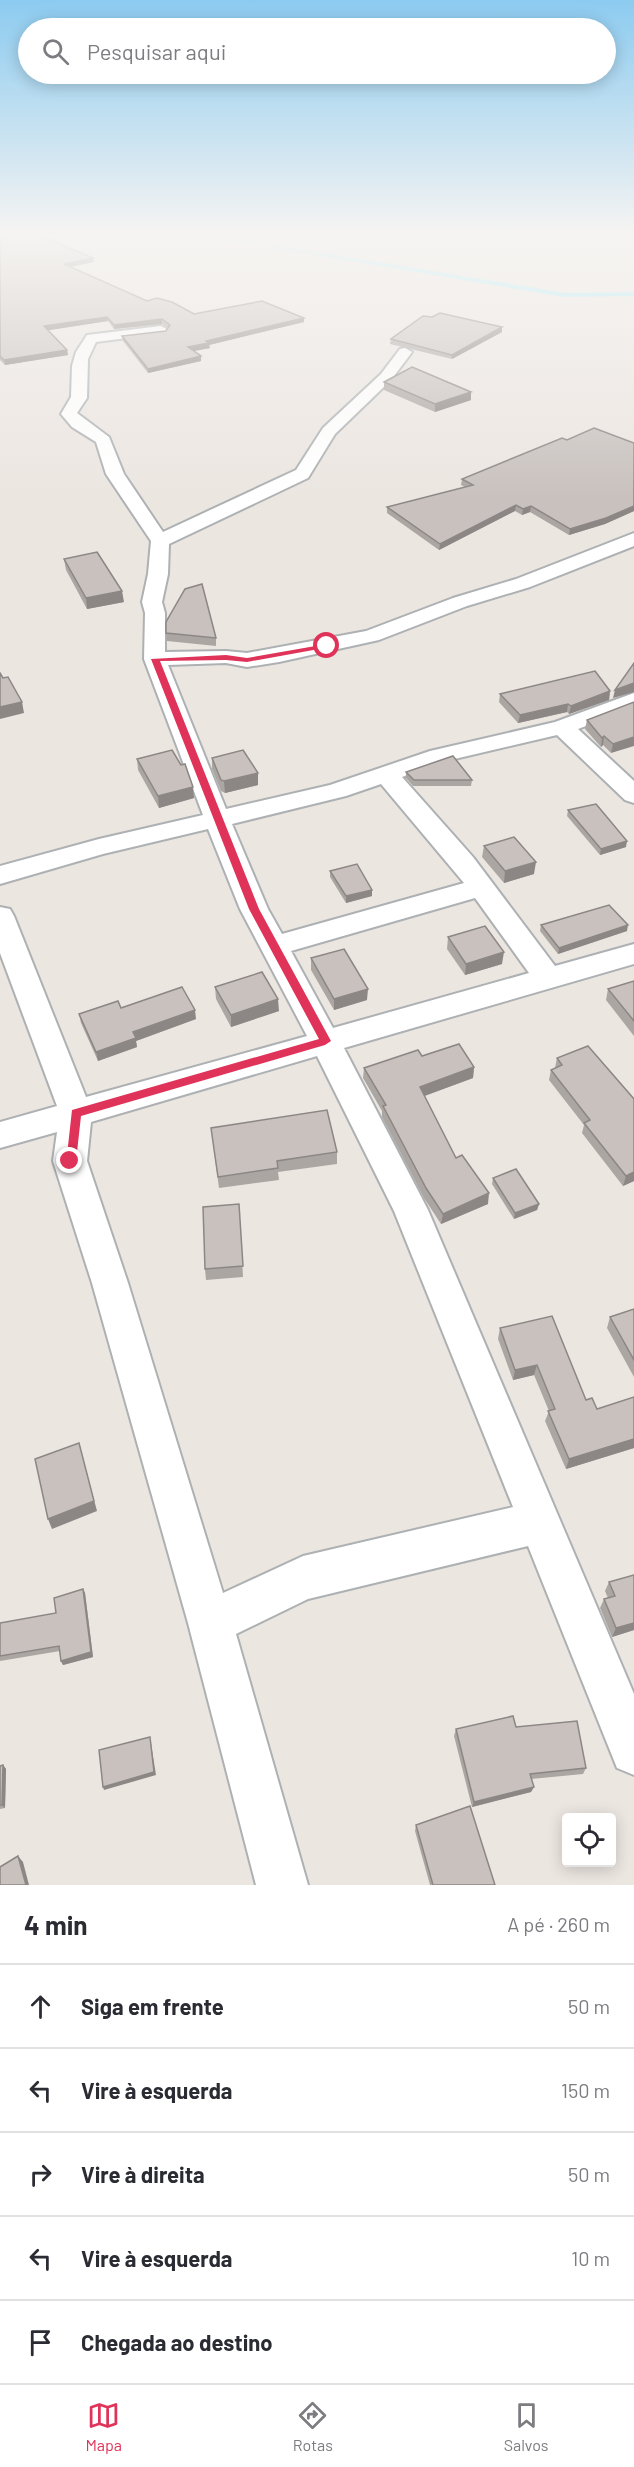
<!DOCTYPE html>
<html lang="pt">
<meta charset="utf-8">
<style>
:root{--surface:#fff;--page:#f2f2f3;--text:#2b2b33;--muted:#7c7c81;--line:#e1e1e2;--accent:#e03359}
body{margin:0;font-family:Barlow,sans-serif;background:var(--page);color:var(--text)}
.controls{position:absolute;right:18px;bottom:18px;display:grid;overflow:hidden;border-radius:6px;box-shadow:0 3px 15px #0003}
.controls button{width:54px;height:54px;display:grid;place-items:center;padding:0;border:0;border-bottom:2px solid var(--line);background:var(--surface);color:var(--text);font:30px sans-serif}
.stop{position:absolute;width:18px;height:18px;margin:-14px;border:4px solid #e03359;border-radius:50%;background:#fff}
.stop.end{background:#e03359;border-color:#fff;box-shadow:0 2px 6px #0008}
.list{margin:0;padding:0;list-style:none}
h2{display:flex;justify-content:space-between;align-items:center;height:78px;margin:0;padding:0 24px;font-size:26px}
h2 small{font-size:20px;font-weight:400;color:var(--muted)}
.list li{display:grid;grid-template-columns:39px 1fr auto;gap:18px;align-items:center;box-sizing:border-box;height:84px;padding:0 24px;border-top:2px solid var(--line)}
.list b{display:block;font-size:22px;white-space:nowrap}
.list em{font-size:20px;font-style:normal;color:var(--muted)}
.icon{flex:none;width:33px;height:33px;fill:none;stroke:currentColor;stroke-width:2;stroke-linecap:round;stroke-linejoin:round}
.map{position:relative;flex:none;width:634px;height:1885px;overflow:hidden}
.search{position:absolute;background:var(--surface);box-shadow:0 3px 15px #0003;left:18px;right:18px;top:18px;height:66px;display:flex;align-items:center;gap:15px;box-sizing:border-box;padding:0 21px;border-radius:33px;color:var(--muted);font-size:22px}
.sheet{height:498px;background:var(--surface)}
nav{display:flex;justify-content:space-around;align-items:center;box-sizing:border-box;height:84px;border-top:2px solid var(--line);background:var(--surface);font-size:16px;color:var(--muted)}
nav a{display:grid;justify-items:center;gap:3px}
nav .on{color:var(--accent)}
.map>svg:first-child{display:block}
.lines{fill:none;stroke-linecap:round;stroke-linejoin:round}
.stream{stroke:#a2eefb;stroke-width:4}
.minor-casing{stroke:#adb1b3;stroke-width:4}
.minor{fill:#fff;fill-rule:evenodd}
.wall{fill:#aca6a3}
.shaded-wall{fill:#8c8785}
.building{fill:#c8c1be;stroke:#8c8785;stroke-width:1.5}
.route{fill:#e03359}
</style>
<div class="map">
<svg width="634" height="1885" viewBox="0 0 634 1885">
<rect width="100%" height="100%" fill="#ece6e1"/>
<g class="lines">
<!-- stream -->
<polyline class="stream" points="199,234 565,295 634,294"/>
<defs>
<path id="minor" d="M161 326 168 330 166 333 96 342 88 359 87 398 77 413 109 437 124 474 163 532 296 470 323 428 381 374 400 349 405 348 412 352 391 380 335 434 308 478 169 544 168 574 162 602 165 613V652L226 651 247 653 366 631 453 598 516 579 634 533V546L530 587 467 606 379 640 279 662 247 667 226 663 168 665 226 809 330 785 430 751 555 722 634 693V708L578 729 634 781V803L625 800 557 735 446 761 402 777 473 857 555 966 634 944V964L344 1048 428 1210 634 1694V1775L617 1768 528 1546 308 1599 236 1634 308 1885H256L188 1623 92 1283 53 1161 57 1132 0 1148V1122L57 1106 0 953V907L10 909 14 916 86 1097 307 1036 240 909 208 829 103 854 0 884V866L99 839 203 815 144 659 145 613 142 602 148 574 151 541 106 474 96 442 72 427 61 414 71 397 72 366 76 352 87 335ZM381 784 464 883 282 934 268 909 232 824 346 796ZM475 898 529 973 333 1028 291 951ZM317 1056 394 1211 513 1507 303 1556 223 1593 128 1283 87 1161 91 1122Z"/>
</defs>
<!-- minor casing -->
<use href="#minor" class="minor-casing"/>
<!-- minor -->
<use href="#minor" class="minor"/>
</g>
<!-- wall -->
<g class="wall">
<polygon points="0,234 94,262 71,267 147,301 194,314 304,318 304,322 209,345 210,348 194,351 201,356 201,361 148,373 123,341 122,336 166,331 168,328 162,324 114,329 108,321 48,330 67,350 68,355 5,365 0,360"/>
<polygon points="502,332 452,359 390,344 391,339"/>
<polygon points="384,382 471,400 435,412 384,390"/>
<polygon points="567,440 634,443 634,511 605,524 569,535 530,512 522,515 515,511 439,550 387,513 387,507 465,487 461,485 462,479"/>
<polygon points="64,559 124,602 87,609 66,570"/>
<polygon points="166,633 216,638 216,646 167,641"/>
<polygon points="610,691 609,700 569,714 567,712 518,723 499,702 500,694"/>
<polygon points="634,702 611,753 603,745 601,747 585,729 587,720"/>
<polygon points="212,758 258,785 225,793 221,791 212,769"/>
<polygon points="137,759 181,765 194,798 159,808 138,770"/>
<polygon points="406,772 472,780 471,786 413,786 406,778"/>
<polygon points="568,810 626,847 600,855 567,816"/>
<polygon points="484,846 534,874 504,883 482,857"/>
<polygon points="330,871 372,890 372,896 346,903 330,877"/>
<polygon points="541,925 627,931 558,954 540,931"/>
<polygon points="448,937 502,964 465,975 447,949"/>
<polygon points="311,958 367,1000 334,1010 311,970"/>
<polygon points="634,981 634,1036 606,1000 608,989"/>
<polygon points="215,987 279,1011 231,1027 216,999"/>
<polygon points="121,1008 196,1019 136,1041 137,1047 98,1061 81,1023 79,1014"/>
<polygon points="422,1056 474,1067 473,1078 424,1096 456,1158 488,1204 441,1224 424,1198 382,1117 382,1111 363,1078 364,1068"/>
<polygon points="557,1058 634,1099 634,1181 623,1186 582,1133 584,1125 549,1080 551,1070 555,1068"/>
<polygon points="211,1128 337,1152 337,1164 278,1172 279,1180 219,1188"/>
<polygon points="493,1178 539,1204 537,1210 514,1219 492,1184"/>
<polygon points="239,1204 243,1277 206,1280 205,1269"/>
<polygon points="634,1309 634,1377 607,1328 610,1317"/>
<polygon points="500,1328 586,1400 597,1409 634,1397 634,1448 566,1469 545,1421 549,1411 534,1375 513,1380 498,1339"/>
<polygon points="609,1582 634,1630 612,1637 600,1608 604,1599 608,1598 605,1591"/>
<polygon points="83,1589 85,1593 93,1657 63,1665 61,1661 60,1651 0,1661 0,1623 56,1613"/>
<polygon points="516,1727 586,1768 583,1774 531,1779 534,1787 531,1792 472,1807 454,1736 456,1729"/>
<polygon points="3,1765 6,1769 5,1808 0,1809 0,1766"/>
<polygon points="416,1825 495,1885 430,1885 415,1831"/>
</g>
<!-- shaded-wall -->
<g class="shaded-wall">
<polygon points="93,258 94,262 64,268 64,264"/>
<polygon points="107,317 108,321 44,331 44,326"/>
<polygon points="304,318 304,322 209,345 210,348 189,352 188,347 206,341"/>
<polygon points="162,319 162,324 114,329 114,325"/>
<polygon points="502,327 502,332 452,359 452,355"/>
<polygon points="67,350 68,355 5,365 4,360"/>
<polygon points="201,356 201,361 148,373 148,369"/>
<polygon points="471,392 471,400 435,412 435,404"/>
<polygon points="516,505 515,511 439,550 440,544"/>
<polygon points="531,506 530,512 522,515 523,509"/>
<polygon points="634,506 634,511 605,524 569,535 570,529"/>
<polygon points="122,591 124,602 87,609 86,598"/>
<polygon points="634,683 634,692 613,698 615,690"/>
<polygon points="610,691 609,700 569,714 571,706"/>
<polygon points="22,702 24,713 0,719 0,707"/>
<polygon points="568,704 567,712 518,723 520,715"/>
<polygon points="604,736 603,745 601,747 602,738"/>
<polygon points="634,737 634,746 611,753 613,744"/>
<polygon points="258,773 258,785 225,793 224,781"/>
<polygon points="193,787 194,798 159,808 158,796"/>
<polygon points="627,841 626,847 600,855 601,849"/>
<polygon points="536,862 534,874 504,883 505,871"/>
<polygon points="372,890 372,896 346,903 346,896"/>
<polygon points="628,925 627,931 558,954 559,948"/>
<polygon points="504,952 502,964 465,975 466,964"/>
<polygon points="368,989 367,1000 334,1010 334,999"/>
<polygon points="278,999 279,1011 231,1027 231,1015"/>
<polygon points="195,1010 196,1019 136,1041 137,1047 98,1061 96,1052 133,1032"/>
<polygon points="474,1067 473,1078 419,1098 420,1087"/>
<polygon points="634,1172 634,1181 623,1186 626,1176"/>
<polygon points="489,1193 488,1204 441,1224 443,1214"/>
<polygon points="539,1204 537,1210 514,1219 515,1213"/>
<polygon points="537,1365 534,1375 513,1380 515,1370"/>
<polygon points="634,1439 634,1448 566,1469 569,1459"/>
<polygon points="79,1443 97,1511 52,1529 48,1519"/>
<polygon points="83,1589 85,1593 93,1657 63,1665 61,1661"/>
<polygon points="634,1623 634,1630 612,1637 616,1628"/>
<polygon points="150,1737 156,1775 104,1790 103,1787"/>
<polygon points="3,1765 6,1769 5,1808 2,1805"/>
<polygon points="534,1787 531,1792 472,1807 474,1802"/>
<polygon points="18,1856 23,1862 29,1885 26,1885"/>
</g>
<!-- building -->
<g class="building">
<polygon points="0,234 37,234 93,258 64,264 147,301 157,298 172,302 194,314 262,301 304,318 206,341 209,343 188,347 201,356 148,369 122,336 166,331 170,325 162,319 114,325 107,317 44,326 67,350 4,360 0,356"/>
<polygon points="440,313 502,327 452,355 391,339 423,316 432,317"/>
<polygon points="412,367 471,392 435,404 384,382"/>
<polygon points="594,428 634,443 634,506 606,518 570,529 531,506 523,509 516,505 440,544 387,507 473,485 462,479 562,438 567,440"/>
<polygon points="97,552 122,591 86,598 64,559"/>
<polygon points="202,584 216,638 166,633 166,622 185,589"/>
<polygon points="634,663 634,683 615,690"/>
<polygon points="595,671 610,691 571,706 568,704 520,715 500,694"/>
<polygon points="0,673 3,678 8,677 22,702 0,707"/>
<polygon points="634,702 634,737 613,744 604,736 602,738 587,720"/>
<polygon points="172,750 181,765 185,764 193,787 158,796 137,759"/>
<polygon points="243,750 258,773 224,781 221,780 212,758"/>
<polygon points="453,756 472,780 414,780 406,772"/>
<polygon points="596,804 627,841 601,849 568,810"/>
<polygon points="514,837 536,862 505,871 484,846"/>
<polygon points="357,864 372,890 346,896 330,871"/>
<polygon points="609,905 628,925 559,948 541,925"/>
<polygon points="485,926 504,952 466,964 448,937"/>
<polygon points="344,949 368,989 334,999 311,958"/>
<polygon points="262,972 278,999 231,1015 215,987"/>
<polygon points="634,981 634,1021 608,989"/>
<polygon points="182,987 195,1010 133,1032 136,1038 96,1052 79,1014 118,1001 121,1008"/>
<polygon points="459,1044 474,1067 420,1087 456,1158 462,1155 489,1193 443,1214 426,1188 383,1106 386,1105 364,1068 418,1050 422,1056"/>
<polygon points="588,1046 634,1099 634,1172 626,1176 584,1123 590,1120 551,1070 562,1065 557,1058"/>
<polygon points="327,1110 337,1152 277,1161 278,1168 218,1177 211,1128"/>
<polygon points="516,1169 539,1204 515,1213 493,1178"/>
<polygon points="239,1204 243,1266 205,1269 203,1207"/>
<polygon points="634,1309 634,1360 610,1317"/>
<polygon points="552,1316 586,1400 592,1398 597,1409 634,1397 634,1439 569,1459 548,1411 555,1409 537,1365 515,1370 500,1328"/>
<polygon points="79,1443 94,1501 48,1519 35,1459"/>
<polygon points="634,1575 634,1623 616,1628 604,1599 615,1596 609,1582"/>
<polygon points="83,1589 91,1652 61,1661 59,1646 0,1656 0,1623 56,1613 54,1598"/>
<polygon points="513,1716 516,1727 577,1721 586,1768 530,1774 534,1787 474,1802 456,1729"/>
<polygon points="150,1737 154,1772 103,1787 99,1750"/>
<polygon points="3,1765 2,1805 0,1805 0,1766"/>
<polygon points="470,1806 495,1885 433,1885 416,1825"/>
<polygon points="18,1856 26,1885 0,1885 0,1867"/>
</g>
<!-- sky -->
<linearGradient id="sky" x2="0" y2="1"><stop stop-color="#8ccbf0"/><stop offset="0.47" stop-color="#f6f4f2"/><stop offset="1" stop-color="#f6f4f2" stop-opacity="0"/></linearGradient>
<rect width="634" height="498" fill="url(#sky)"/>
<!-- route -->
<polygon class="route" points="327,644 330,647 247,662 226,660 160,661 259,909 331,1041 325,1045 81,1116 76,1161 70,1166 66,1164 72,1110 319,1039 249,909 151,659 226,655 247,658"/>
</svg>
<div class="controls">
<button><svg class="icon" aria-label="locate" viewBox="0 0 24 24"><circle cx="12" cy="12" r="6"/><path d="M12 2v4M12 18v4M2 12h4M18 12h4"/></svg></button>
</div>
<div class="stop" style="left:327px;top:646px"></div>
<div class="stop end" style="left:70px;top:1161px"></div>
<div class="search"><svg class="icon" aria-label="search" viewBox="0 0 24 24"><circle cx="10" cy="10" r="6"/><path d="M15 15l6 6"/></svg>Pesquisar aqui</div>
</div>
<section class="sheet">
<h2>4 min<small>A pé · 260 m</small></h2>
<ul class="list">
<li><svg class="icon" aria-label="ahead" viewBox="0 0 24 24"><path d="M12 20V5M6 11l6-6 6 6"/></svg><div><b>Siga em frente</b></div><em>50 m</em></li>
<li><svg class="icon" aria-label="left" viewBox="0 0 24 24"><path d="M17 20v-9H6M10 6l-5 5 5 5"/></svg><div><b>Vire à esquerda</b></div><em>150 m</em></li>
<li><svg class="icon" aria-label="right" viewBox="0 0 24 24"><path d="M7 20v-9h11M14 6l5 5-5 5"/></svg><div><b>Vire à direita</b></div><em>50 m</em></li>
<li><svg class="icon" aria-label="left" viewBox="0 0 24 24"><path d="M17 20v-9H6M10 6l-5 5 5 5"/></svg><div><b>Vire à esquerda</b></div><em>10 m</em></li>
<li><svg class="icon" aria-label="arrive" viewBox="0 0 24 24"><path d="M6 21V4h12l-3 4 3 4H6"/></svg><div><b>Chegada ao destino</b></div></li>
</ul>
</section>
<nav>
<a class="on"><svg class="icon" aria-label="map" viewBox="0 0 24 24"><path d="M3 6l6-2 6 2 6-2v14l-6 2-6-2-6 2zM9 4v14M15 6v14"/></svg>Mapa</a>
<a><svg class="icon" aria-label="directions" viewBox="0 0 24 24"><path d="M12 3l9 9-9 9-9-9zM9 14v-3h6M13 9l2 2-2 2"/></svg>Rotas</a>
<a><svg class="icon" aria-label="saved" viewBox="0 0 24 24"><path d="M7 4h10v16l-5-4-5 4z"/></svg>Salvos</a>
</nav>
